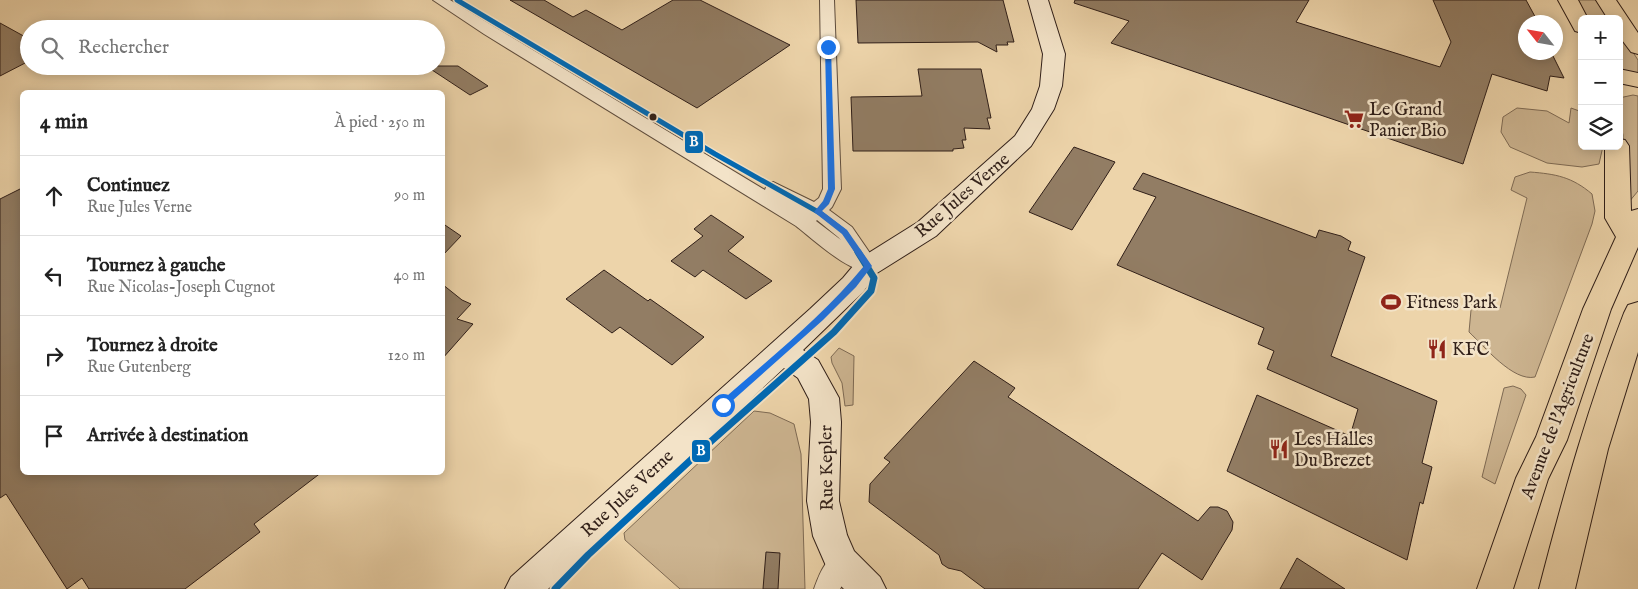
<!DOCTYPE html>
<html lang="fr">
<meta charset="utf-8">
<style>
:root{--surface:#fff;--page:#f2f2f2;--text:#222;--muted:#767676;--line:#e0e0e0}
body{margin:0;font-family:"IM FELL English",serif;background:var(--page);color:var(--text)}
.controls{position:absolute;right:15px;top:15px;display:grid;overflow:hidden;border-radius:8px;box-shadow:0 2px 12px #0003}
.controls button{width:45px;height:45px;display:grid;place-items:center;padding:0;border:0;border-bottom:1px solid var(--line);background:var(--surface);color:var(--text);font:25px sans-serif}
.compass{position:absolute;left:1518px;top:15px;width:45px;height:45px;border-radius:50%;background:var(--surface);box-shadow:0 2px 12px #0003;rotate:301deg}
.stop{position:absolute;width:15px;height:15px;margin:-11px;border:4px solid #1a73e8;border-radius:50%;background:#fff}
.stop.end{background:#1a73e8;border-color:#fff;box-shadow:0 1px 5px #0008}
.list{margin:0;padding:0;list-style:none}
h2{display:flex;justify-content:space-between;align-items:center;height:65px;margin:0;padding:0 20px;font-size:21px}
h2 small{font-size:16px;font-weight:400;color:var(--muted)}
.list li{display:grid;grid-template-columns:32px 1fr auto;gap:15px;align-items:center;box-sizing:border-box;height:80px;padding:0 20px;border-top:1px solid var(--line)}
.list b{display:block;font-size:19px;white-space:nowrap}
.list p{margin:0;font-size:16px;white-space:nowrap;color:var(--muted)}
.list em{font-size:16px;font-style:normal;color:var(--muted)}
.icon{flex:none;width:28px;height:28px;fill:none;stroke:currentColor;stroke-width:2;stroke-linecap:round;stroke-linejoin:round}
.map{position:relative;flex:none;width:1638px;height:589px;overflow:hidden}
.search{position:absolute;background:var(--surface);box-shadow:0 2px 12px #0003;left:20px;top:20px;width:425px;height:55px;display:flex;align-items:center;gap:12px;box-sizing:border-box;padding:0 18px;border-radius:28px;color:var(--muted);font-size:19px}
.panel{position:absolute;background:var(--surface);box-shadow:0 2px 12px #0003;left:20px;top:90px;width:425px;height:385px;border-radius:8px}
.map>svg:first-child{display:block}
.green{fill:#cdb591;stroke:#7e6a54}
.building{fill:#927d64;stroke:#2f1e18}
.lines{fill:none;stroke-linecap:round;stroke-linejoin:round}
.street-casing{stroke:#5e4c3c;stroke-width:2}
.secondary-casing{stroke:#2f1e18;stroke-width:2}
.primary-casing{stroke:#2f1e18;stroke-width:2}
.street{fill:#f3e3c8;fill-rule:evenodd}
.secondary{fill:#f3e3c8;fill-rule:evenodd}
.primary{fill:#edd4aa;fill-rule:evenodd}
.bus-1-far1-casing{stroke:#f3e3c8;stroke-width:8}
.bus-1-casing{stroke:#f3e3c8;stroke-width:11}
.bus-1-far1{stroke:#0069b4;stroke-width:5}
.bus-1{stroke:#0069b4;stroke-width:7}
.route{fill:#1a73e8}
.bus-dot{fill:#2f1e18;stroke:#f3e3c8;stroke-width:2}
.labels{text-anchor:middle;stroke-width:5;stroke-linejoin:round;paint-order:stroke}
.poi-label{font-size:18px;fill:#2f1e18;stroke:#f3e3c8;text-anchor:start}
.street-label{font-size:18px;fill:#2f1e18;stroke:#f3e3c8}
.line-badge{stroke:#f3e3c8;stroke-width:2}
.badge-label{font-size:14px;text-anchor:middle;font-weight:bold;fill:#fff}
</style>
<div class="map">
<svg width="1638" height="589" viewBox="0 0 1638 589">
<rect width="100%" height="100%" fill="#edd4aa"/>
<filter id="stains"><feTurbulence type="fractalNoise" baseFrequency=".004" numOctaves="4"/><feColorMatrix values="0 0 0 0 .2 0 0 0 0 .09 0 0 0 0 .02 0 0 0 .5 -.17"/></filter>
<radialGradient id="worn" r=".72"><stop offset=".6" stop-color="#630" stop-opacity="0"/><stop offset="1" stop-color="#630" stop-opacity=".3"/></radialGradient>
<!-- green -->
<g class="green">
<polygon points="1576,0 1599,0 1611,19 1586,19"/>
<polygon points="1619,31 1638,60 1638,76 1619,73"/>
<polygon points="1633,95 1638,96 1638,191 1624,208 1622,203 1623,135 1619,118 1619,98"/>
<polygon points="1517,108 1547,111 1569,123 1571,108 1582,112 1582,146 1603,146 1599,164 1582,167 1547,163 1510,147 1501,132 1503,117"/>
<path d="M1530 172C1556 174 1572 177 1592 194L1595 211 1592 224 1535 377C1513 382 1484 346 1469 332L1472 299 1500 308 1527 198 1511 190 1515 177Z"/>
<polygon points="839,348 854,356 853,405 845,406 842,383 832,363 831,357"/>
<polygon points="1513,386 1521,389 1526,395 1495,484 1482,477 1504,388"/>
<polygon points="754,411 770,413 794,424 801,454 805,589 680,589 625,540 624,533"/>
</g>
<!-- building -->
<g class="building">
<polygon points="510,0 544,0 573,17 586,10 622,30 673,0 700,0 790,45 697,108"/>
<polygon points="856,0 1003,0 1014,42 1007,42 1008,45 996,45 997,52 978,42 858,43"/>
<polygon points="1075,0 1309,0 1296,22 1440,67 1451,42 1433,0 1526,0 1538,22 1526,22 1526,52 1551,52 1564,78 1550,76 1547,91 1492,74 1463,164 1111,43 1129,21 1074,3"/>
<polygon points="0,23 29,39 29,61 0,76"/>
<polygon points="426,66 458,66 488,86 470,95"/>
<polygon points="918,69 981,69 991,118 987,118 990,129 964,128 966,140 962,140 964,148 953,149 953,151 853,151 851,97 922,96"/>
<polygon points="1074,147 1115,162 1072,230 1029,212"/>
<polygon points="1143,173 1316,238 1319,230 1341,236 1351,242 1348,250 1365,257 1331,356 1437,401 1422,463 1432,467 1423,504 1420,502 1407,560 1227,471 1257,395 1350,436 1358,409 1267,369 1274,351 1258,344 1264,328 1117,265 1156,197 1133,189"/>
<polygon points="22,188 22,472 322,472 254,524 260,532 185,589 89,589 82,578 67,589 6,494 0,498 0,199"/>
<polygon points="711,215 744,237 728,251 772,281 746,299 703,270 695,277 671,261 703,236 694,229"/>
<polygon points="442,223 461,236 442,256"/>
<polygon points="604,270 648,301 650,299 704,337 672,365 620,327 612,333 566,299"/>
<polygon points="442,284 462,300 471,304 457,319 473,324 442,359"/>
<polygon points="974,361 1015,388 1008,397 1198,521 1210,507 1218,507 1227,511 1233,522 1232,530 1202,580 1162,553 1138,589 985,589 961,571 948,568 942,564 939,555 869,502 870,484 890,462 884,458"/>
<polygon points="766,552 780,553 778,589 763,589"/>
<polygon points="1297,558 1345,589 1280,589"/>
</g>
<g class="lines">
<defs>
<g id="street">
<path d="M433 0H450L765 190 767 184 773 182 814 202 819 198 823 189 820 0H834L841 189 832 207 829 210 852 227 876 262 878 266 875 271C854 278 813 239 796 226L484 34ZM817 220 838 237 841 240 816 221Z"/>
<path d="M842 551 851 554 855 563 840 589H814C820 573 825 558 842 551Z"/>
</g>
<polygon id="secondary" points="1028,0 1048,0 1065,54 1062,86 1054,109 1031,146 936,236 877,273 863,292 803,350 818,360 839,398 841,422 839,501 847,535 854,551 880,577 886,589 844,589 830,575 813,536 807,501 811,422 809,399 798,378 784,368 548,589 505,589 511,577 810,309 843,278 859,259 918,222 1015,136 1032,109 1040,86 1043,54"/>
<g id="primary">
<polygon points="1558,0 1578,0 1588,19 1582,19 1582,33 1575,31"/>
<polygon points="1596,0 1616,0 1638,33 1638,54 1631,52 1619,36 1619,19 1608,19"/>
<polygon points="1619,69 1638,73 1638,87 1619,83"/>
<polygon points="1619,139 1625,140 1629,146 1631,211 1638,209 1638,247 1611,309 1567,440 1548,479 1513,589 1477,589 1516,478 1536,437 1583,309 1616,237 1605,218 1605,146 1619,146"/>
<path d="M1638 302V352L1608 449 1575 589H1539C1563 496 1589 403 1624 313L1628 305Z"/>
</g>
</defs>
<!-- street casing -->
<use href="#street" class="street-casing"/>
<!-- secondary casing -->
<use href="#secondary" class="secondary-casing"/>
<!-- primary casing -->
<use href="#primary" class="primary-casing"/>
<!-- street -->
<use href="#street" class="street"/>
<!-- secondary -->
<use href="#secondary" class="secondary"/>
<!-- primary -->
<use href="#primary" class="primary"/>
<defs>
<polyline id="bus-1-far1" points="457,0 715,154 820,213 845,232 858,253"/>
<polyline id="bus-1" points="555,589 588,555 708,444 834,332 871,291 874,278 858,252"/>
</defs>
<!-- bus-1-far1 casing -->
<use href="#bus-1-far1" class="bus-1-far1-casing"/>
<!-- bus-1 casing -->
<use href="#bus-1" class="bus-1-casing"/>
<!-- bus-1-far1 -->
<use href="#bus-1-far1" class="bus-1-far1"/>
<!-- bus-1 -->
<use href="#bus-1" class="bus-1"/>
</g>
<!-- route -->
<path class="route" d="M828 46 831 47 835 189 829 204 822 211 847 230 872 266 856 287 823 320 723 409 719 405 720 402C769 359 822 317 864 266L842 234 814 212 823 201 828 189 825 47Z"/>
<!-- icons -->
<defs>
<symbol id="supermarket-bare" viewBox="-9 -9 18 18"><path d="M-6-5.5h2.5l.6 2H6L4.5 2H-2.5L-4.4-4H-6ZM-1.5 3.2a1.3 1.3 0 1 0 .1 0ZM3 3.2a1.3 1.3 0 1 0 .1 0Z" fill="#8f2418" stroke="#f3e3c8" stroke-width="2.5" paint-order="stroke"/></symbol>
<symbol id="stadium-bare" viewBox="-9 -9 18 18"><path d="M0-5a6.5 5 0 1 0 0 10a6.5 5 0 1 0 0-10ZM-3.5-1.8h7v3.6h-7Z" fill="#8f2418" stroke="#f3e3c8" stroke-width="2.5" paint-order="stroke"/></symbol>
<symbol id="restaurant-bare" viewBox="-9 -9 18 18"><path d="M-5-6h1v4h1v-4h1v4h1v-4h1v5L-1.5 .5V6h-2V.5L-5-1ZM5-6V6H3V1.5H1.5Q1.5-4 5-6Z" fill="#8f2418" stroke="#f3e3c8" stroke-width="2.5" paint-order="stroke"/></symbol>
</defs>
<g fill-rule="evenodd">
<use href="#supermarket-bare" x="1340" y="105" width="28" height="28"/>
<use href="#stadium-bare" x="1377" y="288" width="28" height="28"/>
<use href="#restaurant-bare" x="1423" y="335" width="28" height="28"/>
<use href="#restaurant-bare" x="1265" y="435" width="28" height="28"/>
</g>
<!-- markers -->
<circle class="bus-dot" cx="653" cy="117" r="4.5"/>
<g class="labels">
<!-- poi labels -->
<g class="poi-label">
<text x="1369" y="115">Le Grand<tspan x="1369" dy="21">Panier Bio</tspan></text>
<text x="1406" y="308">Fitness Park</text>
<text x="1452" y="355">KFC</text>
<text x="1294" y="445">Les Halles<tspan x="1294" dy="21">Du Brezet</tspan></text>
</g>
<!-- street labels -->
<g class="street-label">
<text transform="translate(962 195) rotate(-41)" y="6">Rue Jules Verne</text>
<text transform="translate(1557 416) rotate(-69)" y="6">Avenue de l'Agriculture</text>
<text transform="translate(826 468) rotate(-91)" y="6">Rue Kepler</text>
<text transform="translate(627 493) rotate(-43)" y="6">Rue Jules Verne</text>
</g>
</g>
<g class="line-badge">
<rect x="684" y="130" width="20" height="24" rx="5" fill="#0069b4"/>
<rect x="691" y="439" width="20" height="24" rx="5" fill="#0069b4"/>
</g>
<g class="badge-label">
<text x="694" y="146">B</text>
<text x="701" y="455">B</text>
</g>
<rect width="100%" height="100%" filter="url(#stains)"/>
<rect width="100%" height="100%" fill="url(#worn)"/>
</svg>
<div class="controls">
<button>+</button>
<button>−</button>
<button><svg class="icon" aria-label="layers" viewBox="0 0 24 24"><path d="M12 4l9 5-9 5-9-5zM3 14l9 5 9-5"/></svg></button>
</div>
<svg class="compass" viewBox="-18 -18 36 36"><path d="M0-13l5 13h-10z" fill="#e53935"/><path d="M0 13l5-13h-10z" fill="#767676"/></svg>
<div class="stop" style="left:723px;top:405px"></div>
<div class="stop end" style="left:828px;top:47px"></div>
<div class="search"><svg class="icon" aria-label="search" viewBox="0 0 24 24"><circle cx="10" cy="10" r="6"/><path d="M15 15l6 6"/></svg>Rechercher</div>
<section class="panel">
<h2>4 min<small>À pied · 250 m</small></h2>
<ul class="list">
<li><svg class="icon" aria-label="ahead" viewBox="0 0 24 24"><path d="M12 20V5M6 11l6-6 6 6"/></svg><div><b>Continuez</b><p>Rue Jules Verne</p></div><em>90 m</em></li>
<li><svg class="icon" aria-label="left" viewBox="0 0 24 24"><path d="M17 20v-9H6M10 6l-5 5 5 5"/></svg><div><b>Tournez à gauche</b><p>Rue Nicolas-Joseph Cugnot</p></div><em>40 m</em></li>
<li><svg class="icon" aria-label="right" viewBox="0 0 24 24"><path d="M7 20v-9h11M14 6l5 5-5 5"/></svg><div><b>Tournez à droite</b><p>Rue Gutenberg</p></div><em>120 m</em></li>
<li><svg class="icon" aria-label="arrive" viewBox="0 0 24 24"><path d="M6 21V4h12l-3 4 3 4H6"/></svg><div><b>Arrivée à destination</b></div></li>
</ul>
</section>
</div>
